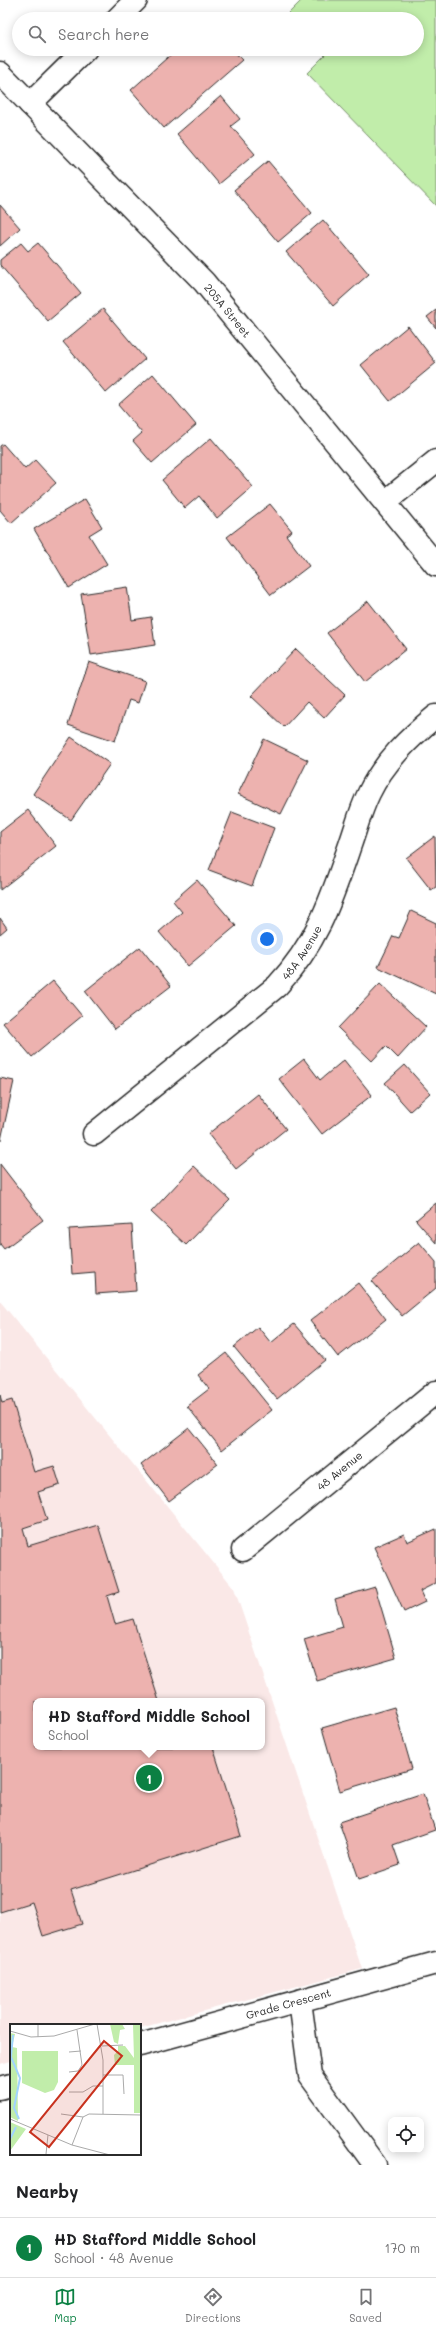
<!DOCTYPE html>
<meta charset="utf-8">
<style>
:root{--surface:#fff;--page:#f2f2f2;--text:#202124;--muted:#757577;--line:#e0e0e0;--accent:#0b8043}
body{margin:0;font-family:Mali,sans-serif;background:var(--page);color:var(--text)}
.controls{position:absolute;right:12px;bottom:12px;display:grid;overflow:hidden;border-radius:8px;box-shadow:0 2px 10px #0003}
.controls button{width:36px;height:36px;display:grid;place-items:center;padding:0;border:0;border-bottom:1px solid var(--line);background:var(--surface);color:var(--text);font:20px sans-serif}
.you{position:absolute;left:267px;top:939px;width:14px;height:14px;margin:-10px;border:3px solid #fff;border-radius:50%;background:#1a73e8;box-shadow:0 0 0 6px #1a73e833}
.badge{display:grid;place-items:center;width:26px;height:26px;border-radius:50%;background:var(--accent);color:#fff;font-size:13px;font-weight:700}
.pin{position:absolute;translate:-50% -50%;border:2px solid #fff;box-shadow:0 1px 4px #0006}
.popup{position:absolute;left:33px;top:1698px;width:232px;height:52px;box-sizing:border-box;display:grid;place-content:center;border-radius:8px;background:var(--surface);filter:drop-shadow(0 1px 3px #0005);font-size:13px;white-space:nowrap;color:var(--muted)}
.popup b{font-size:15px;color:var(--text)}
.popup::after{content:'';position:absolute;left:50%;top:100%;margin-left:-8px;border:8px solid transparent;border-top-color:var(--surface)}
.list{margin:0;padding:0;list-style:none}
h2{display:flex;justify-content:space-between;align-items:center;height:52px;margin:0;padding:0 16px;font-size:17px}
h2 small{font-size:13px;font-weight:400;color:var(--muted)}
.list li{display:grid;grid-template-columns:26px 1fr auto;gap:12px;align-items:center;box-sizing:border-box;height:60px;padding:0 16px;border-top:1px solid var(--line)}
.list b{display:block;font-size:15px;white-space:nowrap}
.list p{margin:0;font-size:13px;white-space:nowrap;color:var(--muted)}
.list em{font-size:13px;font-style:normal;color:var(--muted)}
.icon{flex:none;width:22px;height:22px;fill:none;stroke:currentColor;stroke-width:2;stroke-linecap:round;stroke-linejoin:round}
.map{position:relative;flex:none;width:436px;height:2165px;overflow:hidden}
.search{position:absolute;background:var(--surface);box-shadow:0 2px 10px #0003;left:12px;right:12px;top:12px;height:44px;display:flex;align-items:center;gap:10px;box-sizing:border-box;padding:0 14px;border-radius:22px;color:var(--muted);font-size:15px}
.sheet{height:112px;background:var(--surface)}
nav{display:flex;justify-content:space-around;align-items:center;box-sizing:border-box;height:56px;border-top:1px solid var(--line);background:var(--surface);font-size:11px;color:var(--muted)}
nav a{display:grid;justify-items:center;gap:2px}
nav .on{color:var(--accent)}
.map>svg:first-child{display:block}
.built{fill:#fae8e7;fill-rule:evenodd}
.green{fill:#c1edaa;stroke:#768c6a}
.building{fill:#edb2af;stroke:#2b2b2b}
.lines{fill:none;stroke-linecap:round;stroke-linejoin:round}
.minor-casing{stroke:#2b2b2b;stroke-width:25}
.minor{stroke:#fff;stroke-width:22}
.labels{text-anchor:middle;stroke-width:3;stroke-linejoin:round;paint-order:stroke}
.street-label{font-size:11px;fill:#2b2b2b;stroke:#fff}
.inset-river{fill:none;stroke:#a1d4fe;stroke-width:2}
.inset-road{fill:none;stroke:#aaa;stroke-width:1}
.view{fill:#c8321e;fill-opacity:0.15;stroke:#c8321e;stroke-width:2}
.inset-edge{fill:none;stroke:#2b2b2b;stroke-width:2}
</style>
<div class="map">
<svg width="436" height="2165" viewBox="0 0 436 2165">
<rect width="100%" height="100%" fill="#fff"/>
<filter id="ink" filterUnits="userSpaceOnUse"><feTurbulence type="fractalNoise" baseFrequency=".025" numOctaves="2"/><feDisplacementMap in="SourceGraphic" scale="8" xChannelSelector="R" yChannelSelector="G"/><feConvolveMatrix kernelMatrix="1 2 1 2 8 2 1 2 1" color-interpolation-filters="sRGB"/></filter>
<g filter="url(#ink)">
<!-- built -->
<path class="built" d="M0 1301 234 1588 362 1969 140 2028V2025H11V2061L0 2064ZM36 1701H262V1747H36Z"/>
<!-- green -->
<polygon class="green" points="302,0 436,0 436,206 307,73 325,55 319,49 417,49 417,19 289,19 286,16"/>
<!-- building -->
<g class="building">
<polygon points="177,49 232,49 242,60 164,128 131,90"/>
<polygon points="221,96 240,119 231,126 255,154 219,184 177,134"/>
<polygon points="268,161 312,213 278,242 234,190"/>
<polygon points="0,205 20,228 0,246"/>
<polygon points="323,220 369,274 333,306 286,252"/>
<polygon points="21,243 28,251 38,243 81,293 48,321 0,265 0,260"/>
<polygon points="103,309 145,359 106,393 63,342"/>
<polygon points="436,310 436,328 427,317"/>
<polygon points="408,326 436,363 390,401 361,365"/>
<polygon points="153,374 196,425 152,463 133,441 142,433 118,405"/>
<polygon points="211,438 253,487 217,518 199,496 185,508 162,480"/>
<polygon points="3,444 25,469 35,460 56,483 11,523 0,510 0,446"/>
<polygon points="85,499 102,527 89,535 107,564 69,588 34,529"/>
<polygon points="270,504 292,531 286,535 309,566 271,595 227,537"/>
<polygon points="127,587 132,620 151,617 155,645 91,655 81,594"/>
<polygon points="368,601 406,649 365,682 327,633"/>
<polygon points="296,649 345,695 324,718 307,702 284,727 251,696"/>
<polygon points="89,662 145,681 138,703 129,700 115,741 68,725"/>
<polygon points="71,737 110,764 71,820 33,794"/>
<polygon points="264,739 308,760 281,814 238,794"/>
<polygon points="28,810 56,846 0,890 0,832"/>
<polygon points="232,812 274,828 252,886 209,870"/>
<polygon points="435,836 436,887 431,890 406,858"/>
<polygon points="197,880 236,926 188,966 159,932 182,912 173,901"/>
<polygon points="411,911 436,923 436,994 378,967 393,936 399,938"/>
<polygon points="0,918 7,928 0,934"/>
<polygon points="140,947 171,986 115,1029 85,991"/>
<polygon points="53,981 82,1016 32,1057 3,1023"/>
<polygon points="380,984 426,1027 398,1058 386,1046 372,1061 338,1028"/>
<polygon points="304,1059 320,1080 344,1060 372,1095 322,1134 279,1079"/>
<polygon points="405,1065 430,1093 410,1111 385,1083"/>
<polygon points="0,1078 14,1081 1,1140 0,1140"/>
<polygon points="258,1094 286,1129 236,1169 208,1134"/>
<polygon points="0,1164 43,1220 4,1249 0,1244"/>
<polygon points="194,1166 230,1200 186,1245 151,1212"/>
<polygon points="436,1203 436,1243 416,1220"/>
<polygon points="132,1225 136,1291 96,1294 95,1272 72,1274 69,1229"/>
<polygon points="419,1242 436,1262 436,1288 402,1316 372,1281"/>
<polygon points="358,1283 386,1319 338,1357 310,1321"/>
<polygon points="294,1324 325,1360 277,1399 234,1347 258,1327 271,1343"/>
<polygon points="226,1353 272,1410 222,1450 187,1406 209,1389 198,1375"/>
<polygon points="0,1395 2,1403 12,1400 34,1472 54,1466 60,1485 38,1492 47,1520 23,1528 28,1546 98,1525 119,1592 107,1596 115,1624 133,1619 159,1701 36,1701 36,1747 213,1747 241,1836 71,1890 82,1924 43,1936 32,1902 0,1912"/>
<polygon points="189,1428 218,1464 169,1501 141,1465"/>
<polygon points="436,1529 436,1583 420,1591 425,1602 404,1612 374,1547 404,1534 407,1542"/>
<polygon points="375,1587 396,1658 317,1681 304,1639 343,1627 335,1599"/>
<polygon points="394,1707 412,1769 340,1791 322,1728"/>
<polygon points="423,1794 435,1830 393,1845 400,1865 359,1879 339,1822"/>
</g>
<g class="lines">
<defs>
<g id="minor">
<polyline points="117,19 136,0"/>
<path id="s1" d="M0 73 204 282 436 565"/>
<polyline points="30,104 86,49"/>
<polyline points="385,502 436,461"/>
<path id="s2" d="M94 1134 277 986C318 942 331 900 350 845 356 828 361 809 369 793 384 762 409 738 436 716"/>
<path id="s3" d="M243 1550 436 1392"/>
<polyline points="300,2001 310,2076 375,2165"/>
<path id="s4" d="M140 2045 436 1963"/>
<polyline points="0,2088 11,2085"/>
</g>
</defs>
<!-- minor casing -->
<use href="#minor" class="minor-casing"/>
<!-- minor -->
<use href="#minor" class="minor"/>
</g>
</g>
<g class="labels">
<!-- street labels -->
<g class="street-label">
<text dy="4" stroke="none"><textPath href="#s1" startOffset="329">205A Street</textPath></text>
<text dy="4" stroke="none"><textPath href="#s2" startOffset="277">48A Avenue</textPath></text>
<text dy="4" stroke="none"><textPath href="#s3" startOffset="125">48 Avenue</textPath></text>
<text dy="4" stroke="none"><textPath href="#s4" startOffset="154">Grade Crescent</textPath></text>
</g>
</g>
<!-- overview -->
<g transform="translate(10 2024)">
<rect width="131" height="131" fill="#fff"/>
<path d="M100 0H112L115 5 110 6 108 20 104 18ZM123 0H131V89H124V41H105L104 31 108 27V22H115L124 34ZM0 9 5 10 2 23 7 24 8 97 0 93ZM12 27H48V58L44 66 35 69 12 59ZM0 98 16 105 0 127Z" fill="#c1edaa"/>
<path class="inset-river" d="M3 11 1 33 10 54 4 84 9 95M0 115 6 103"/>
<path class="inset-road" d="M28 0V13M87 0 93 36V90M0 7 21 13 44 12 85 0M92 22 113 21M59 28 71 27M59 48 68 47 72 41 67 6M93 51H113L114 70M59 68H73L83 62H93M51 90 73 93 79 90 131 91M0 95 62 121 100 131M62 121 73 93M36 130 38 111"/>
<path class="view" d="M94 17 112 32 39 123 20 108Z"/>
<rect width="131" height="131" class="inset-edge"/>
</g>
</svg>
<div class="controls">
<button><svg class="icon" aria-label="locate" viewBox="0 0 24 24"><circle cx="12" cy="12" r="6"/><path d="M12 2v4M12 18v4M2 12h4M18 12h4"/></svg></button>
</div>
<div class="you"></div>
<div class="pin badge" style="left:149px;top:1778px">1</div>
<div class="popup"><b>HD Stafford Middle School</b>School</div>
<div class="search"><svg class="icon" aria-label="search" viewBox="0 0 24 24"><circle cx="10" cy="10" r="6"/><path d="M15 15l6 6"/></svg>Search here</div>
</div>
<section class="sheet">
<h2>Nearby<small></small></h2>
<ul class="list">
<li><span class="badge">1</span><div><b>HD Stafford Middle School</b><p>School · 48 Avenue</p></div><em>170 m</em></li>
</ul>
</section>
<nav>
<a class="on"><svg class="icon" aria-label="map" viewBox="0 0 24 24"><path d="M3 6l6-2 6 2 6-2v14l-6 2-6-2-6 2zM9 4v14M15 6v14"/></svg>Map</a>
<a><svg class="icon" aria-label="directions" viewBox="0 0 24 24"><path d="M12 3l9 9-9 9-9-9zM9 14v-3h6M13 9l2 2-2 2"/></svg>Directions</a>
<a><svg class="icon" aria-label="saved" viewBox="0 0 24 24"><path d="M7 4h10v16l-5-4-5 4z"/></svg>Saved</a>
</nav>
